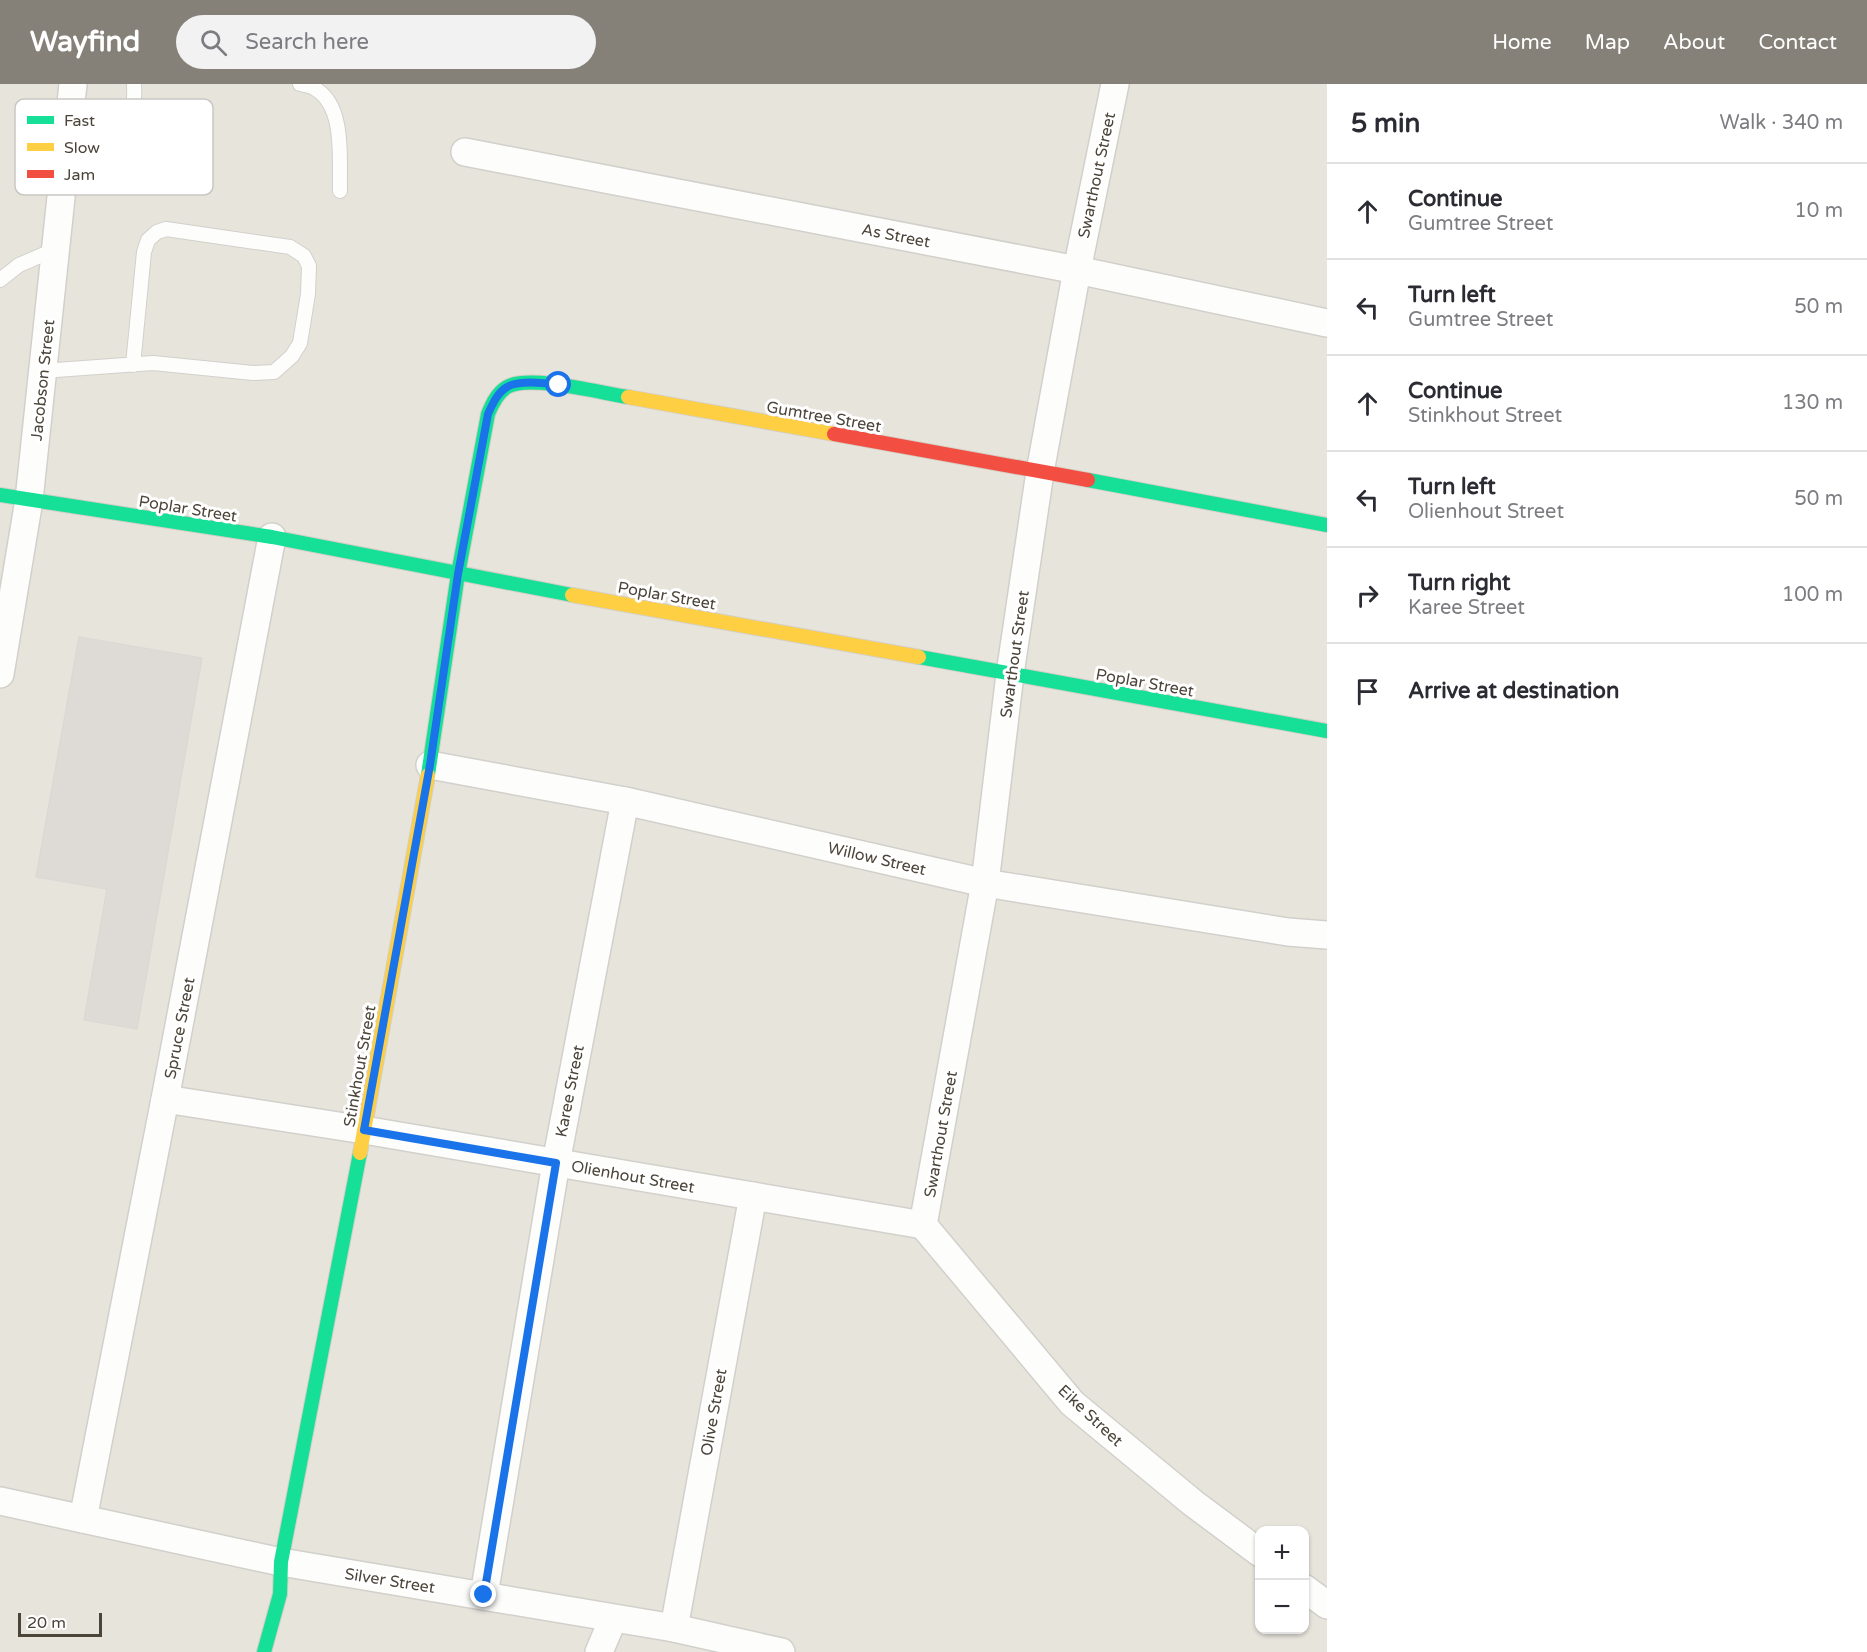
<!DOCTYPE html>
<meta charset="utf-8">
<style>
:root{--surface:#fff;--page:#f2f2f3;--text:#2b2b33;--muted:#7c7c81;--line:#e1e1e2;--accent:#868178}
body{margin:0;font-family:"Varela Round",sans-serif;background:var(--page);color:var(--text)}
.controls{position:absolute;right:18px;bottom:18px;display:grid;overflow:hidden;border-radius:12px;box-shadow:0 2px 4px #0004}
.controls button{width:54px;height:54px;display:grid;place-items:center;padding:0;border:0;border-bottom:2px solid var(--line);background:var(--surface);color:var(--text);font:30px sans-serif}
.scale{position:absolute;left:18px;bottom:15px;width:84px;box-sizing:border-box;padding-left:6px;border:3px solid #4b4439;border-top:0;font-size:16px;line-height:21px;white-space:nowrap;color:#4b4439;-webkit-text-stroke:4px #fff;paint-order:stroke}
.stop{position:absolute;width:18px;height:18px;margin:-14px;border:4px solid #1a73e8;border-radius:50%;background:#fff}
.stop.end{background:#1a73e8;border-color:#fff;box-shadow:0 2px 6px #0008}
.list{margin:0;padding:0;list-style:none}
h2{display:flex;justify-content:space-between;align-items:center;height:78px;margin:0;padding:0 24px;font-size:26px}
h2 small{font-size:20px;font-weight:400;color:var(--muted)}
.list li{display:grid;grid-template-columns:39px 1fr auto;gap:18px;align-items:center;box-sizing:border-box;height:96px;padding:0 24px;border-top:2px solid var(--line)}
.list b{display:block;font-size:22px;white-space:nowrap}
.list p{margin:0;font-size:20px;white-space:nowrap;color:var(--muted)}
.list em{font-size:20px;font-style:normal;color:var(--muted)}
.icon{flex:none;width:33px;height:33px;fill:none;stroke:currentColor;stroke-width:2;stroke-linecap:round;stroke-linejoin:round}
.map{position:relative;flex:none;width:1327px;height:1568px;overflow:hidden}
header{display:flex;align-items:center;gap:36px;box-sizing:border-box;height:84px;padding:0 30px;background:var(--accent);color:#fff}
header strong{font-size:28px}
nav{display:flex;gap:33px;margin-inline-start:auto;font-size:21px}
.search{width:420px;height:54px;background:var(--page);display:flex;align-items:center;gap:15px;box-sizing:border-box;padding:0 21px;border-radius:33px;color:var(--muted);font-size:22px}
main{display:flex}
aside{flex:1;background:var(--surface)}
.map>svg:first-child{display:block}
.residential{fill:#e7e4dc;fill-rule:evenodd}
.building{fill:#dedbd6;stroke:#dcd9d4;stroke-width:1.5}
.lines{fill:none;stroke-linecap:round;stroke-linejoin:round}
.lane-casing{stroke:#d2d0cb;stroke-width:16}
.street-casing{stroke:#d2d0cb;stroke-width:30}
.fast-casing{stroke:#d3cfc5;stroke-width:16}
.slow-casing{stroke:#d3cfc5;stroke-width:16}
.jam-casing{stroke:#d3cfc5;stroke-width:16}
.lane{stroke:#fdfdfc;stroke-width:14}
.street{stroke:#fdfdfc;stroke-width:27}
.fast{stroke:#16e098;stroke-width:14}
.slow{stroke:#ffcf43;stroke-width:14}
.jam{stroke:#f24e42;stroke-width:14}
.route{stroke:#1a73e8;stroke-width:8}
.labels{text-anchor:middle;stroke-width:6;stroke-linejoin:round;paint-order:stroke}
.street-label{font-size:16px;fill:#4b4439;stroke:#fff}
.key{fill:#fff;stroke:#c9c7c4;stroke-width:1.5}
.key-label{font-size:16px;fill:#4b4439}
</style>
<header>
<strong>Wayfind</strong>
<div class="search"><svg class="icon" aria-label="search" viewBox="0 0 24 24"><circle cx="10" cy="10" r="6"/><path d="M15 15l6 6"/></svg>Search here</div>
<nav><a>Home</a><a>Map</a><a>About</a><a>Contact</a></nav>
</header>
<main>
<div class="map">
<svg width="1327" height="1568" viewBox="0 0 1327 1568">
<rect width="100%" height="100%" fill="#f4f2ee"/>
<!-- residential -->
<path class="residential" d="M0 0H1327V1568H0ZM1260 1446H1304V1546H1260Z"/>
<!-- building -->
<polygon class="building" points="79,553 202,574 137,945 84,936 107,805 36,793"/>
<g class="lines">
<defs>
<g id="lane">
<path d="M300 0C305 1 310 2 314 4 346 21 339 76 340 107"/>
<path d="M62 103C76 101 106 101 117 92 130 82 135 17 134 0"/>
<polyline points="0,196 19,181 56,165"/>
<polyline points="42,287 153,279 253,289 274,288 292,272 300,259 308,210 309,182 304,172 290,163 166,145 157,148 148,156 144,168 133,281"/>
</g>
<g id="street">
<polyline points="465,68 1077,186 1327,239"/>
<polyline points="0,590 29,416 73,0"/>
<polyline points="430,681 625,717 985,799 1288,848 1327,851"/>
<polyline points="165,1015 364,1046 923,1141"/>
<polyline points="923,1141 985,799 1010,590 1040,388 1077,186 1115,0"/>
<polyline points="923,1141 1072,1319 1193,1419 1260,1469"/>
<polyline points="0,1417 281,1478 674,1544 781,1568"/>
<polyline points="83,1435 165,1015 272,453"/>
<polyline points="1304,1504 1327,1521"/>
<polyline points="484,1511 556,1079 625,717"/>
<polyline points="674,1544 753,1112"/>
<polyline points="599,1568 613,1535"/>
</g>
<g id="fast">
<polyline points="1088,396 1327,441"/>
<polyline points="0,411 272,453 572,511"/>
<polyline points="919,573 1327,647"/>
<path d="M428 691 458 490 488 330C492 320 497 309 507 303 529 290 601 309 628 313"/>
<polyline points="264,1568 280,1510 281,1478 360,1069"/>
</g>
<g id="slow">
<polyline points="628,313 834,350"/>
<polyline points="572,511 919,573"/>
<polyline points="360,1069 428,691"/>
</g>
<polyline id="jam" points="834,350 1088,396"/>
</defs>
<!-- lane casing -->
<use href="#lane" class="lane-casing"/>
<!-- street casing -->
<use href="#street" class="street-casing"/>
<!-- fast casing -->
<use href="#fast" class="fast-casing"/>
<!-- slow casing -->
<use href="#slow" class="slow-casing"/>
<!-- jam casing -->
<use href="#jam" class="jam-casing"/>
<!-- lane -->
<use href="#lane" class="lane"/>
<!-- street -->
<use href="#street" class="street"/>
<!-- fast -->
<use href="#fast" class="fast"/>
<!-- slow -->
<use href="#slow" class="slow"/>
<!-- jam -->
<use href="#jam" class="jam"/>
</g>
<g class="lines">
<!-- route -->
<path class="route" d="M484 1511 556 1079 364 1046 430 681 458 490 488 330C492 321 497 309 507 303 518 296 546 299 559 301"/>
</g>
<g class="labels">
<!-- street labels -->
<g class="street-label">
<text transform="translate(1096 91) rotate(-78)" y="6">Swarthout Street</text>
<text transform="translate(896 151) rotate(11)" y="6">As Street</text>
<text transform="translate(42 296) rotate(-84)" y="6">Jacobson Street</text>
<text transform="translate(824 332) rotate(10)" y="6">Gumtree Street</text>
<text transform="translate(188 424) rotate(9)" y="6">Poplar Street</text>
<text transform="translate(667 511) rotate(10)" y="6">Poplar Street</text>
<text transform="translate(1014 570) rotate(-82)" y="6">Swarthout Street</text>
<text transform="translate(1145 598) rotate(10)" y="6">Poplar Street</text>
<text transform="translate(877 774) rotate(13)" y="6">Willow Street</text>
<text transform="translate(179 944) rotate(-79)" y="6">Spruce Street</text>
<text transform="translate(359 982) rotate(-80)" y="6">Stinkhout Street</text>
<text transform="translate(569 1007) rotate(-79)" y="6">Karee Street</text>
<text transform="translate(940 1050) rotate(-80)" y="6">Swarthout Street</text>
<text transform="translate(633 1092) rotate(10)" y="6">Olienhout Street</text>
<text transform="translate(713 1328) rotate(-80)" y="6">Olive Street</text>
<text transform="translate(1091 1331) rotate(43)" y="6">Eike Street</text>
<text transform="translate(390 1496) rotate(9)" y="6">Silver Street</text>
</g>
</g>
<!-- legend -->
<rect x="15" y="15" width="198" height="96" rx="9" class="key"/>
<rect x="27" y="32" width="27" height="8" fill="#16e098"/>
<rect x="27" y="59" width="27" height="8" fill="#ffcf43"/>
<rect x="27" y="86" width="27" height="8" fill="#f24e42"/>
<g class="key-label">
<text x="64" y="42">Fast</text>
<text x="64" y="69">Slow</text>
<text x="64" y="96">Jam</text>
</g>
</svg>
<div class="controls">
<button>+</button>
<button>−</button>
</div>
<div class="scale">20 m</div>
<div class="stop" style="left:559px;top:301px"></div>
<div class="stop end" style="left:484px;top:1511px"></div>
</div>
<aside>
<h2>5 min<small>Walk · 340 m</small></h2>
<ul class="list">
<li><svg class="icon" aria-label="ahead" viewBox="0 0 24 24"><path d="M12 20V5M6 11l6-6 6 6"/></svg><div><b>Continue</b><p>Gumtree Street</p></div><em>10 m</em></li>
<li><svg class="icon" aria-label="left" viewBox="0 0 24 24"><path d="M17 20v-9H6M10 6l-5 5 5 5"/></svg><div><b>Turn left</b><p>Gumtree Street</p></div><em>50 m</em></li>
<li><svg class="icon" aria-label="ahead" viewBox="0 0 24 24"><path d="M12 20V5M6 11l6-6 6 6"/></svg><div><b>Continue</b><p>Stinkhout Street</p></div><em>130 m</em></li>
<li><svg class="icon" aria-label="left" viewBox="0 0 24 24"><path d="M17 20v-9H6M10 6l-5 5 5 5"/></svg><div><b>Turn left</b><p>Olienhout Street</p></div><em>50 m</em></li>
<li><svg class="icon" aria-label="right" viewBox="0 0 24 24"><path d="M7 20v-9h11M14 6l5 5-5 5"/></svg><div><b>Turn right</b><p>Karee Street</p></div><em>100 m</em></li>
<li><svg class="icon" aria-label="arrive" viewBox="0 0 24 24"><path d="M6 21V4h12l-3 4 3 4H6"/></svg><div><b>Arrive at destination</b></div></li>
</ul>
</aside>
</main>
